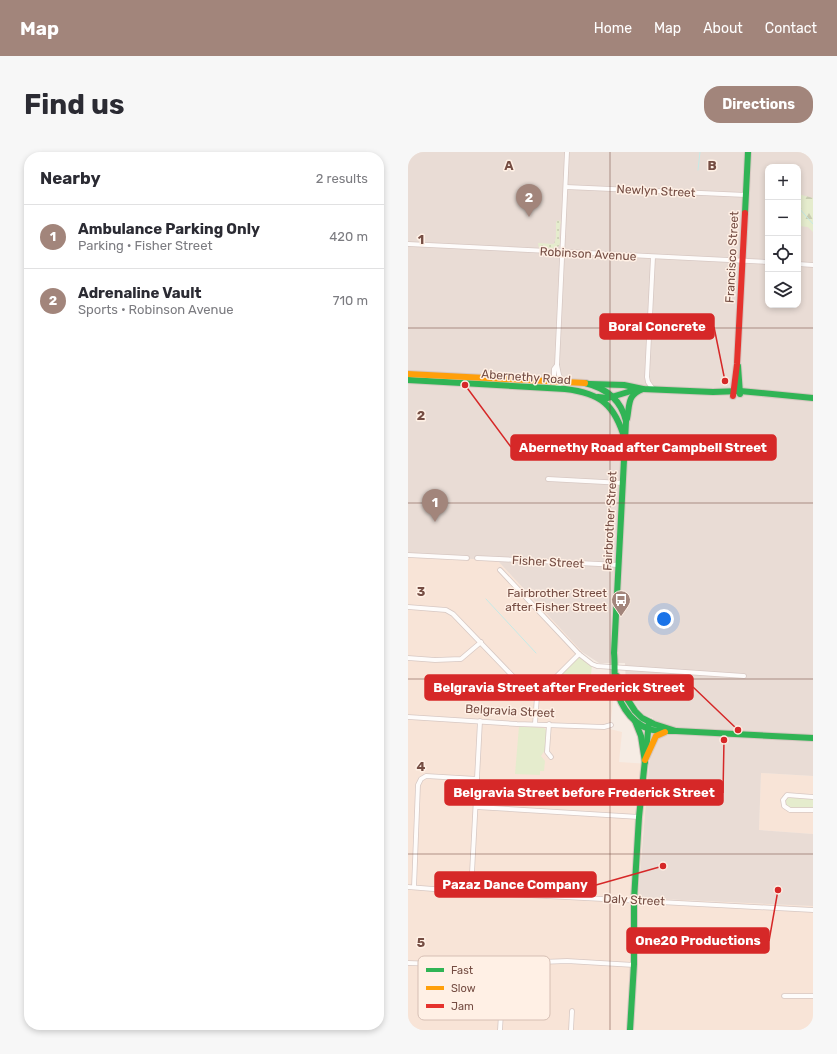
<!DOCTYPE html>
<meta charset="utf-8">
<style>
:root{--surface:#fff;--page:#f7f7f7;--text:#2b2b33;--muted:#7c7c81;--line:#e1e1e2;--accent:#a2857b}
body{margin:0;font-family:Rubik,sans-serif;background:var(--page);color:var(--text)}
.controls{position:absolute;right:12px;top:12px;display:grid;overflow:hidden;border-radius:8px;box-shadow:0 2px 6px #0003}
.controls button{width:36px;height:36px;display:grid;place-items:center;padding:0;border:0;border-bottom:1px solid var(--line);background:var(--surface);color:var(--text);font:20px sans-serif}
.you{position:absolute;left:256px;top:467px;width:14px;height:14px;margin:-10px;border:3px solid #fff;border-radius:50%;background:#1a73e8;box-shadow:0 0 0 6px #1a73e833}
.badge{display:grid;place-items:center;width:26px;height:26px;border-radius:50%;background:var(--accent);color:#fff;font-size:13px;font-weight:700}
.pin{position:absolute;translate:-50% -33px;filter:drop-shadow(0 1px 2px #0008)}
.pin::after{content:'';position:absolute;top:21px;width:14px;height:12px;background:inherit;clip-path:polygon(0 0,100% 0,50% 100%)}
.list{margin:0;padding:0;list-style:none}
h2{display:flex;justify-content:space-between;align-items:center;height:52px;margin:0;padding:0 16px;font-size:17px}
h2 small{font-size:13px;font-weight:400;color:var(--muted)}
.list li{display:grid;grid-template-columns:26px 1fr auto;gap:12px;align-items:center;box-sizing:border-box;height:64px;padding:0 16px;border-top:1px solid var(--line)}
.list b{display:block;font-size:15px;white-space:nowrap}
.list p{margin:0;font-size:13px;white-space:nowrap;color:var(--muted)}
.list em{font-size:13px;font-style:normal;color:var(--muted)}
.icon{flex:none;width:22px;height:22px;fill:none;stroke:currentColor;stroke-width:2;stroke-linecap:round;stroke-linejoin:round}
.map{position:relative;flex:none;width:405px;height:878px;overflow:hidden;border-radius:16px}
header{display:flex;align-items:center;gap:24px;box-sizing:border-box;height:56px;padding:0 20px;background:var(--accent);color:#fff}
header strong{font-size:19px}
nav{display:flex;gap:22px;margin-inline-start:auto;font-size:14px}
.intro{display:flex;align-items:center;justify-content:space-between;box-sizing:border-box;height:96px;padding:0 24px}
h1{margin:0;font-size:28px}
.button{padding:10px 18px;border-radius:16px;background:var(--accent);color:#fff;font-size:14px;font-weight:700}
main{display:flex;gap:24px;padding:0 24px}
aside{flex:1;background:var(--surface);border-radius:16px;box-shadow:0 2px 6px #0003}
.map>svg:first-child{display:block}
.residential{fill:#f8e4d7}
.industrial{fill:#e9dcd5;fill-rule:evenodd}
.grass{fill:url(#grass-dots)}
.forest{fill:url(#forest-firs)}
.park{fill:#e5eccd}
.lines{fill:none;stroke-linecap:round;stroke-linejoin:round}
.stream{stroke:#c5eae7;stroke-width:1}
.street-casing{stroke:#d7c8c3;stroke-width:5.5}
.fast-casing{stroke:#d6c7c1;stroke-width:8}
.slow-casing{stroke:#d6c7c1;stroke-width:8}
.jam-casing{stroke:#d6c7c1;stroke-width:8}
.street{stroke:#fefcfb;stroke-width:4}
.fast{stroke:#30b455;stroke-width:6}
.slow{stroke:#ff9f0a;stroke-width:6}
.jam{stroke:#e5322d;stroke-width:6}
.grid{fill:none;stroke:#754d43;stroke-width:1;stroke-opacity:0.55}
.labels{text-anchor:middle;stroke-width:3;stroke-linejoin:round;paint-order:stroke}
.street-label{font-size:12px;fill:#754d43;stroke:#fff0e5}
.poi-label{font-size:12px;fill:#754d43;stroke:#fff0e5;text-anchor:end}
.key{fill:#fff0e5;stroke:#d6bfb4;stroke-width:1}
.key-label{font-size:11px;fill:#754d43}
.grid-label{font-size:13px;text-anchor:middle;font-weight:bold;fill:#754d43;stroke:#fff0e5;stroke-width:3;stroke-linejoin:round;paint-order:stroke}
.leader{fill:none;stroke:#d62828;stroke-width:1.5}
.callout-dot{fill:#d62828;stroke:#fff0e5;stroke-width:1.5}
.callout{fill:#d62828;stroke:#d62828;stroke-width:1.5}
.callout-label{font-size:13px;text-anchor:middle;font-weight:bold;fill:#fff}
</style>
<header>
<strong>Map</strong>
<nav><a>Home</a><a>Map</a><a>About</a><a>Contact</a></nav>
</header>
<div class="intro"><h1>Find us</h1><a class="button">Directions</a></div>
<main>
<aside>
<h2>Nearby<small>2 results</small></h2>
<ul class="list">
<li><span class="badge">1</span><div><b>Ambulance Parking Only</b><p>Parking · Fisher Street</p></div><em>420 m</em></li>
<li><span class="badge">2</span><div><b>Adrenaline Vault</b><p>Sports · Robinson Avenue</p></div><em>710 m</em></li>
</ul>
</aside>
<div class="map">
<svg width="405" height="878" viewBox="0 0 405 878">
<defs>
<pattern id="grass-dots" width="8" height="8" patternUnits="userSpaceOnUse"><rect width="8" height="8" fill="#e5eccd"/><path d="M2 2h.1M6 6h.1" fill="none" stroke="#c8ccb1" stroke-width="1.8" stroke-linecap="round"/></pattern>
<pattern id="forest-firs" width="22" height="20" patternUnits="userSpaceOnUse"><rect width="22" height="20" fill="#e5eccd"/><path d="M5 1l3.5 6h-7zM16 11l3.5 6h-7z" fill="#c8ccb1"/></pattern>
</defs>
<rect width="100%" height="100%" fill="#f6ece4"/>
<!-- residential -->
<g class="residential">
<polygon points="0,402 90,409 174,500 170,505 131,543 132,545 181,546 182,531 204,532 205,549 202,577 214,580 211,610 241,612 230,746 405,754 405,878 0,878"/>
<polygon points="353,621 405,624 405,682 351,678"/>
</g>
<!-- industrial -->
<path class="industrial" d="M0 0H405V624L353 621 351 678 405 682V754L230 746 245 566 236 563 226 550 218 534 217 511H191L174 500 90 409 0 402ZM360 15H390V153H360Z"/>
<!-- grass -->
<polygon class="grass" points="150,68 153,70 152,72 151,87 153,88 151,94 146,97 131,96 130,91 146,92 148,85 148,70"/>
<!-- forest -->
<polygon class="forest" points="390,42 405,46 405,80 400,75 391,74"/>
<!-- park -->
<g class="park">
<polygon points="171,502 184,512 181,546 128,545"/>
<polygon points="111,574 136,576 139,579 137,598 133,604 137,609 136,619 132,619 132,623 107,622"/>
<polygon points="380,644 405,645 405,658 382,658 376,654 376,648"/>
</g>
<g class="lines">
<!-- stream -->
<g class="stream">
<polyline points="290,18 292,0"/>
<polyline points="390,55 405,72"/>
<polyline points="78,447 128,501"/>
</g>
<defs>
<g id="street">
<polyline points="158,35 338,43"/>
<polyline points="0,92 360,110"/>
<polyline points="245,105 239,225 240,230 245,237"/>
<polyline points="390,112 405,113"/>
<polyline points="149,213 146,217 146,229 154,237"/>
<polyline points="155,230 151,223 149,213 159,0"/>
<polyline points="140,327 215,331"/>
<polyline points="0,403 59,406"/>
<polyline points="69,406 211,413"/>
<polyline points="92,418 171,502 184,512 189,514 336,524"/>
<polyline points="0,455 38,458 45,462 118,538 129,544"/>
<polyline points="0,506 27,508 53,507 73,490"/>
<polyline points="0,565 109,572 196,575 203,573"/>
<polyline points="127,572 129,544 171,502"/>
<polyline points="141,572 139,600 143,605"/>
<polyline points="405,645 379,643 375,648 376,654 382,658 405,658"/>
<polyline points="68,655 231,665"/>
<polyline points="0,735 63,740 405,758"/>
<polyline points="6,735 10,633 13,627 18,624 69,627"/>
<polyline points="63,740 72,569"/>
<polyline points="0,811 54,813 159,809 226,813"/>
<polyline points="376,844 405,844"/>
<polyline points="92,878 96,813"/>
<polyline points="163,878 164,859"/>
</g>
<g id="fast">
<polyline points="337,61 340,0"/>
<polyline points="330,214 332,242"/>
<path d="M0 228 157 237C193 241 207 253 217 288"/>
<path d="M177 231C198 236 213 248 218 269L206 501C207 510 206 520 207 529 209 548 221 570 241 577 249 580 259 579 268 579"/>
<polyline points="182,232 216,233 235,237 305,240 332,239 405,246"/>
<polyline points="190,245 200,246 230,237"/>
<path d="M219 267C222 252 219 243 235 237"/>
<polyline points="209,524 216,542 227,559 234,566 246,572 268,579 405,586"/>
<polyline points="227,569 233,584 237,610"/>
<polyline points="222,878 226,812 226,748 231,665 241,570"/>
</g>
<g id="slow">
<polyline points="0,222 177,231"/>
<polyline points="237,608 248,584 257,580"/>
</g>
<polyline id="jam" points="325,244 329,212 337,61"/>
</defs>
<!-- street casing -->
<use href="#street" class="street-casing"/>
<!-- fast casing -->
<use href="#fast" class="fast-casing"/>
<!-- slow casing -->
<use href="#slow" class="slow-casing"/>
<!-- jam casing -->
<use href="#jam" class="jam-casing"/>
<!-- street -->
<use href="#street" class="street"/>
<!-- fast -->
<use href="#fast" class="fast"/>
<!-- slow -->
<use href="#slow" class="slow"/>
<!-- jam -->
<use href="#jam" class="jam"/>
</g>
<!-- grid -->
<path class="grid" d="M202 0V878M0 176H405M0 351H405M0 527H405M0 702H405"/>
<!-- icons -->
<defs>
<symbol id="bus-pin" viewBox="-11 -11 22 30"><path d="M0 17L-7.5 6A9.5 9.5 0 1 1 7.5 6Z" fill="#a2857b" stroke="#fff0e5"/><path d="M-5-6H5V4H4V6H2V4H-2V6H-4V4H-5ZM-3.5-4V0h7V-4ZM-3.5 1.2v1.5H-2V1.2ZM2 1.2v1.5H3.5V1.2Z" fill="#fff"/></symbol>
</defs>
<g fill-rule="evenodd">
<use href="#bus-pin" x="202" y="437" width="22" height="30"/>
</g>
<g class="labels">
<!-- street labels -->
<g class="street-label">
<text transform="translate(248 39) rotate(3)" y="4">Newlyn Street</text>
<text transform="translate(180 102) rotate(3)" y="4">Robinson Avenue</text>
<text transform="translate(324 105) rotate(-87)" y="4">Francisco Street</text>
<text transform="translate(118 225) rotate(4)" y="4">Abernethy Road</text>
<text transform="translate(202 369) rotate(-87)" y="4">Fairbrother Street</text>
<text transform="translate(140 410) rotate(3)" y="4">Fisher Street</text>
<text transform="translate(102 559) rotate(3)" y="4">Belgravia Street</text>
<text transform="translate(226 748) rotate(3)" y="4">Daly Street</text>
</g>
<!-- poi labels -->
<g class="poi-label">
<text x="199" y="445">Fairbrother Street<tspan x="199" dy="14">after Fisher Street</tspan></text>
</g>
</g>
<!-- legend -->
<rect x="10" y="804" width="132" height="64" rx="6" class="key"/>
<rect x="18" y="816" width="18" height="4" fill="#30b455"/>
<rect x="18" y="834" width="18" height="4" fill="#ff9f0a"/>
<rect x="18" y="852" width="18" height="4" fill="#e5322d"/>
<g class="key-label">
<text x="43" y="822">Fast</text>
<text x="43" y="840">Slow</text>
<text x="43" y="858">Jam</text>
</g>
<g class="grid-label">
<text x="101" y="18">A</text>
<text x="304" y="18">B</text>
<text x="13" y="92">1</text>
<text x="13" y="268">2</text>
<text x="13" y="444">3</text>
<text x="13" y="619">4</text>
<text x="13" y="795">5</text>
</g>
<!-- callouts -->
<path class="leader" d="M317 229L306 175M57 233L103 295M330 578L285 535M316 588L315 641M255 714L188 733M370 738L361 789"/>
<g class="callout-dot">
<circle cx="317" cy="229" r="4"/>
<circle cx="57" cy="233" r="4"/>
<circle cx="330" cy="578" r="4"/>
<circle cx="316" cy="588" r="4"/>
<circle cx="255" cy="714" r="4"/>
<circle cx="370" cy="738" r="4"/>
</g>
<g class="callout">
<rect x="192" y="162" width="114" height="25" rx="4"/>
<rect x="103" y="283" width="265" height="25" rx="4"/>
<rect x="17" y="523" width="268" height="25" rx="4"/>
<rect x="37" y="628" width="278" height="25" rx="4"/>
<rect x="27" y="720" width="161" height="25" rx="4"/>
<rect x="219" y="776" width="142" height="25" rx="4"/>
</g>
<g class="callout-label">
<text x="249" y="179">Boral Concrete</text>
<text x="235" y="300">Abernethy Road after Campbell Street</text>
<text x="151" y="540">Belgravia Street after Frederick Street</text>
<text x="176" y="645">Belgravia Street before Frederick Street</text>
<text x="107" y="737">Pazaz Dance Company</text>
<text x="290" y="793">One20 Productions</text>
</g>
</svg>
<div class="controls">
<button>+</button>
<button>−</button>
<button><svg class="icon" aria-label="locate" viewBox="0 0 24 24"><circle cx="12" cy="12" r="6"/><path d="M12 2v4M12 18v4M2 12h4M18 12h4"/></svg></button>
<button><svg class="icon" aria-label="layers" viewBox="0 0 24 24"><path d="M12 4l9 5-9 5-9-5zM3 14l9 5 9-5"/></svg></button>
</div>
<div class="you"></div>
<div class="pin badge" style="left:27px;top:370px">1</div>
<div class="pin badge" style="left:121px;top:65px">2</div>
</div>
</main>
